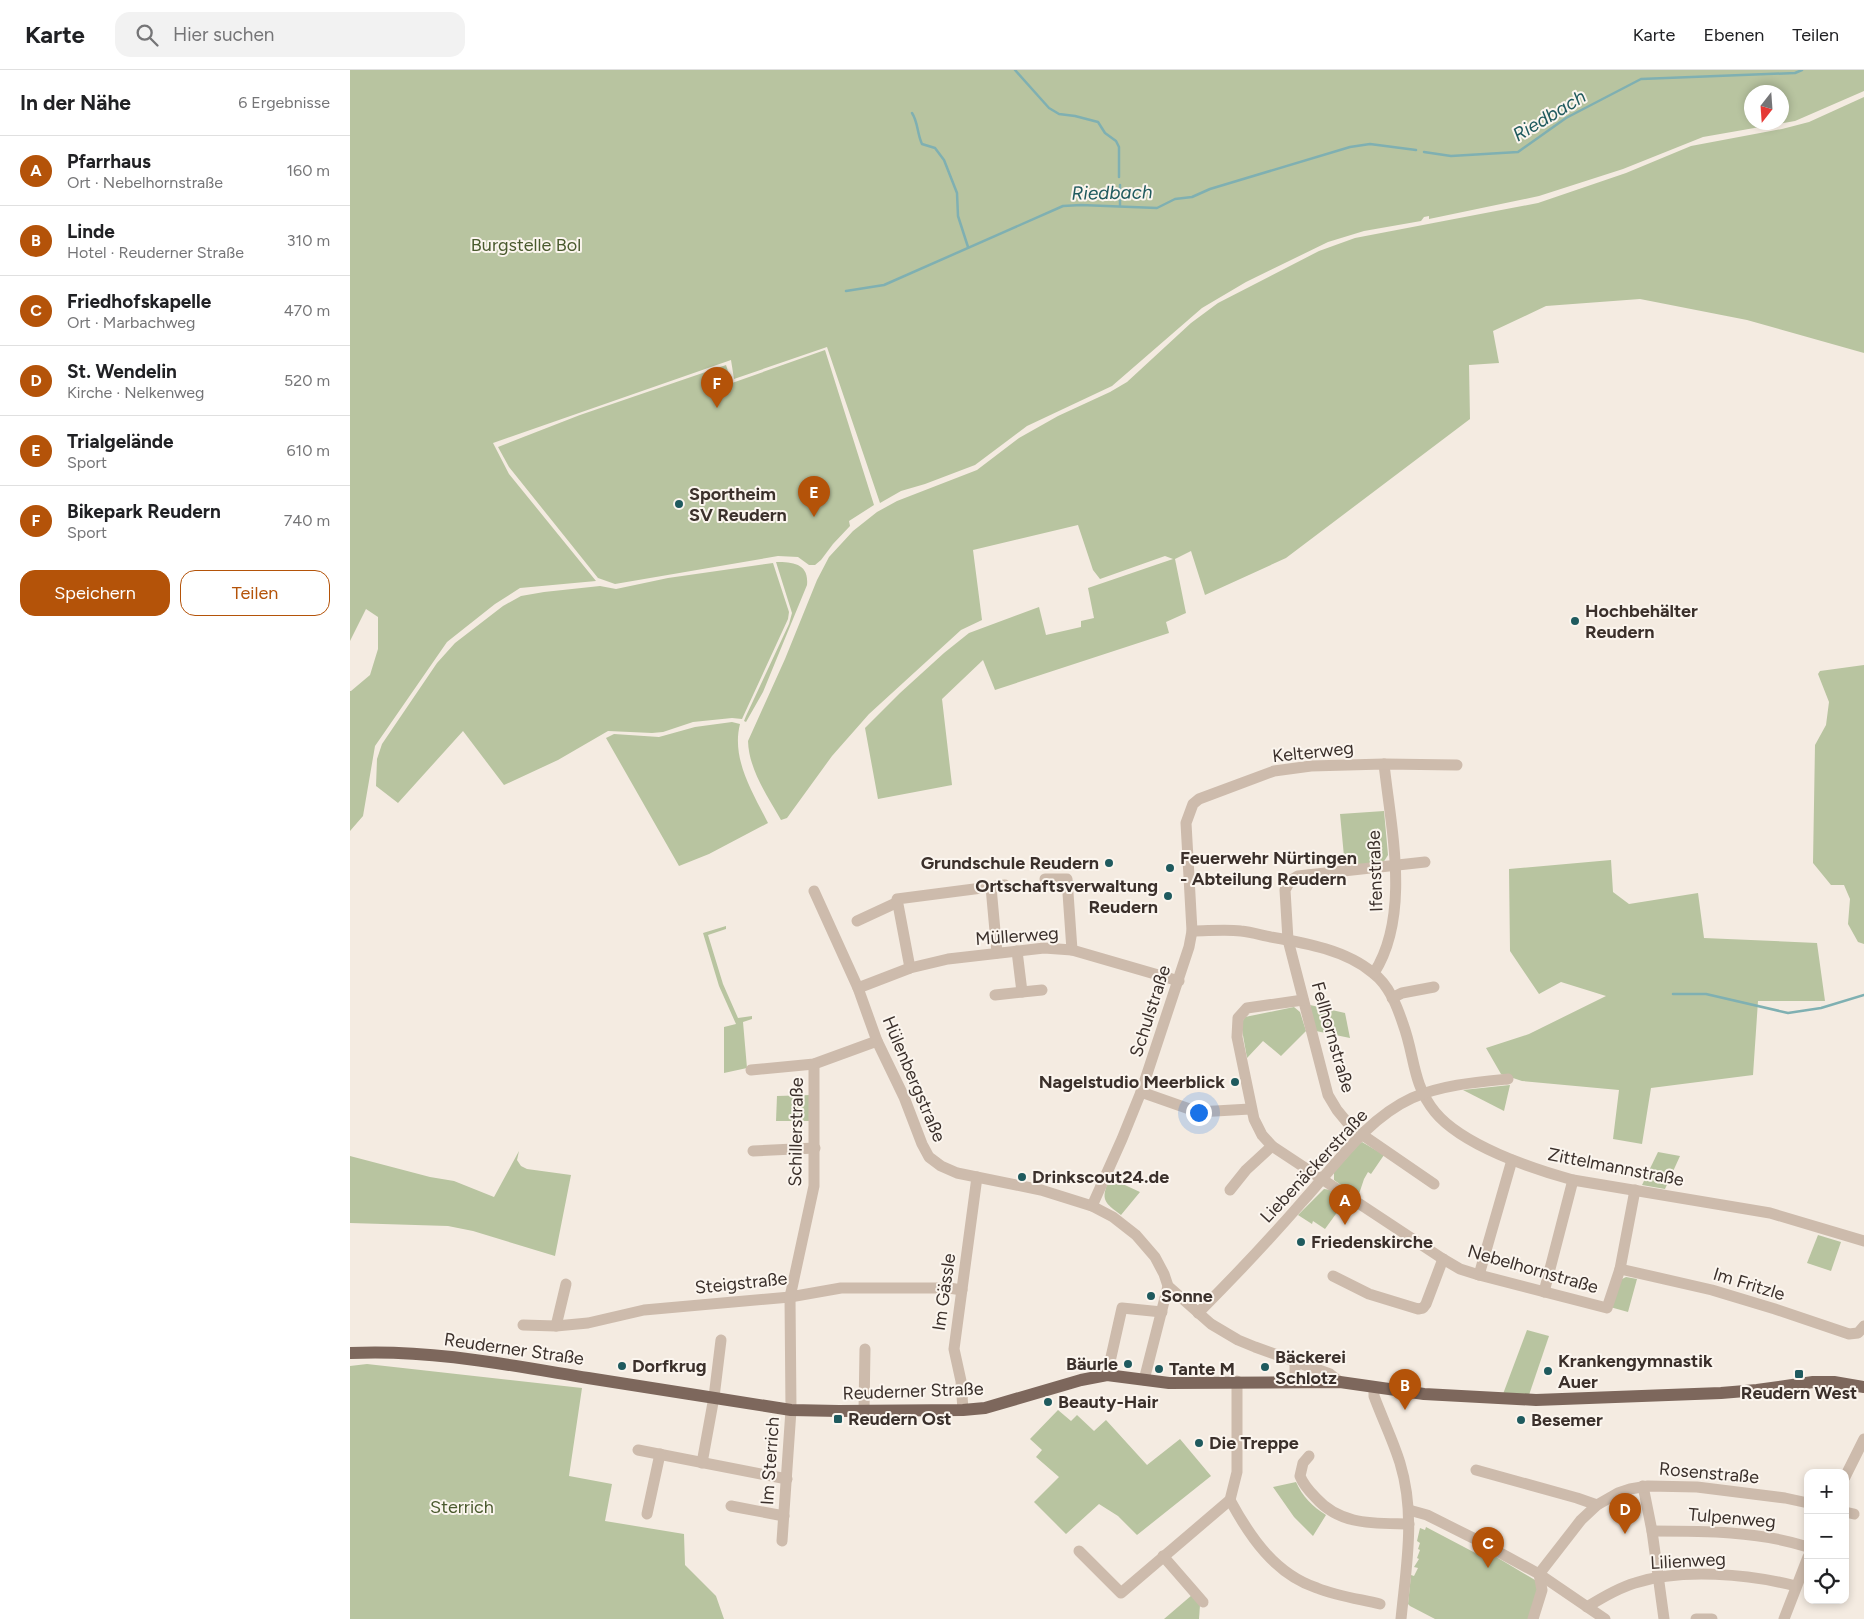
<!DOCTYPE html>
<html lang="de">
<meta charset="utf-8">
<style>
:root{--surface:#fff;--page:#f2f2f2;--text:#202124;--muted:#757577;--line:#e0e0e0;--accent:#b45309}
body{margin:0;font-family:Figtree,sans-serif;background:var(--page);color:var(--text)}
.controls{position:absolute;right:15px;bottom:15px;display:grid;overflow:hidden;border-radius:10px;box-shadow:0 2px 8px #0003}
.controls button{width:45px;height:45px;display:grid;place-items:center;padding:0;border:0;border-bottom:1px solid var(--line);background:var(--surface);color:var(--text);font:25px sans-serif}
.compass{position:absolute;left:1394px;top:15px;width:45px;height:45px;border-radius:50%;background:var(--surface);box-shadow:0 2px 8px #0003;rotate:197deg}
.you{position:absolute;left:848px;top:1042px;width:18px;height:18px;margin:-12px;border:4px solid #fff;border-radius:50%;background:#1a73e8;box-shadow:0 0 0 8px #1a73e833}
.badge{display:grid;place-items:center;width:32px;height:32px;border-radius:50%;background:var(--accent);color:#fff;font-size:16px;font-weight:700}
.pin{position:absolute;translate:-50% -41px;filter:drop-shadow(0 1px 2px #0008)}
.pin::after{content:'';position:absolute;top:26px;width:18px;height:15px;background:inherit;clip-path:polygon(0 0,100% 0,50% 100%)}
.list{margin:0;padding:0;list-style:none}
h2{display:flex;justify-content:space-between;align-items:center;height:65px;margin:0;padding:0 20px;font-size:21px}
h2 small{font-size:16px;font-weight:400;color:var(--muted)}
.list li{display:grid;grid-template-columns:32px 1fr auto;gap:15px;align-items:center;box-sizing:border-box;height:70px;padding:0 20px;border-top:1px solid var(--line)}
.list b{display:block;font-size:19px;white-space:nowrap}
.list p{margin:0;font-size:16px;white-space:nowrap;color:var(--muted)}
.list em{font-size:16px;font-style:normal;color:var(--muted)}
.actions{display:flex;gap:10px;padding:15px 20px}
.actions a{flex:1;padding:11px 0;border:1px solid var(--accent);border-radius:15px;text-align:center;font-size:18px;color:var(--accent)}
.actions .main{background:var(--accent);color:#fff}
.icon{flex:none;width:28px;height:28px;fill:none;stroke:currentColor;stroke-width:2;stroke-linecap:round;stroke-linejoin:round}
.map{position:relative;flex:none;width:1514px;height:1549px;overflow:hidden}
header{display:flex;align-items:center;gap:30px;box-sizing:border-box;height:70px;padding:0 25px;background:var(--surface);border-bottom:1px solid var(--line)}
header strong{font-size:24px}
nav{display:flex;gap:28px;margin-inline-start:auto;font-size:18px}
.search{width:350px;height:45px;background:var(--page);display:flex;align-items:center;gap:12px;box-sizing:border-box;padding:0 18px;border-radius:15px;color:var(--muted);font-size:19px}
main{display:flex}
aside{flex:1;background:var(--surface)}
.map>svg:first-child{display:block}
.green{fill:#b8c4a0;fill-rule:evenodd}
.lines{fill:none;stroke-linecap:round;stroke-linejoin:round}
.stream{stroke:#7fb0b2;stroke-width:2.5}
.minor{stroke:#cdbbac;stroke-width:11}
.major{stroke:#7d675c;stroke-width:12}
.poi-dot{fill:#1f5a5e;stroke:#fbf5ee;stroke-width:2}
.labels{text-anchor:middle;stroke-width:4;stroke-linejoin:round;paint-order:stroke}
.park-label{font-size:18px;fill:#4a5a2e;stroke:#fbf5ee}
.poi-label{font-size:18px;font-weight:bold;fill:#3b302b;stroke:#fbf5ee;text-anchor:start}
.street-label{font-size:18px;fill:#3b302b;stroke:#fbf5ee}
.water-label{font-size:19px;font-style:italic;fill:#1f5a5e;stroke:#fbf5ee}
</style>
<header>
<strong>Karte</strong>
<div class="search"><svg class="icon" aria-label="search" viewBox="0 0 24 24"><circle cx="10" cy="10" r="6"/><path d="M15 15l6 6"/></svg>Hier suchen</div>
<nav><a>Karte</a><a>Ebenen</a><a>Teilen</a></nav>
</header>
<main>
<aside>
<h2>In der Nähe<small>6 Ergebnisse</small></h2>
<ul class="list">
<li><span class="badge">A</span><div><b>Pfarrhaus</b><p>Ort · Nebelhornstraße</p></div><em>160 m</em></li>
<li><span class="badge">B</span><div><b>Linde</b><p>Hotel · Reuderner Straße</p></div><em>310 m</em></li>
<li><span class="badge">C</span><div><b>Friedhofskapelle</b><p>Ort · Marbachweg</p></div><em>470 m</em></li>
<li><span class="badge">D</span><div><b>St. Wendelin</b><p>Kirche · Nelkenweg</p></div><em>520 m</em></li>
<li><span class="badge">E</span><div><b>Trialgelände</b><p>Sport</p></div><em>610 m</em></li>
<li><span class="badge">F</span><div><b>Bikepark Reudern</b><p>Sport</p></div><em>740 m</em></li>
</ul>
<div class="actions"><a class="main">Speichern</a><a>Teilen</a></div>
</aside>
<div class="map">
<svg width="1514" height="1549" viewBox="0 0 1514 1549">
<rect width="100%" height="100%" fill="#f4ebe1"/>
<!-- green -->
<g class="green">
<path d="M0 0H1514V21L1445 51 1353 67 1273 99 1189 126 1079 149V146L1074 147 1071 151 1014 161 978 172 896 212 852 238 762 316 677 356 625 395 575 414 551 421 530 433 477 277 384 309 381 290 143 373 159 404 246 511 170 518 145 534 97 572 25 676 13 746 0 761V621H1L20 605 28 579V547L16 539 0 571ZM1432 22V52H1402V22Z"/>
<path d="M1514 27V283L1397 250 1290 229 1196 236 1143 261 1149 293 1119 295 1120 349 936 488 855 525 841 481 825 489 836 543 816 552 819 563 645 620 633 590 592 629 602 715 528 729 515 658 550 623 594 583 619 563 689 537 696 565 731 557V551L744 548 738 518 823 489 815 486 750 509 743 500 728 455 623 480 632 550 611 560 519 644 482 686 437 748 431 750C417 725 399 700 398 671L435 589 467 510 479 487 503 461 527 442 547 431 627 400 669 368 708 346 760 322 777 312 841 253 868 233 969 181 1005 168 1188 133 1276 103 1341 76 1432 59 1459 52Z"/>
<polygon points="475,280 524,435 499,451 500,456 483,474 471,490 465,495 459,495 448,487 428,486 265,514 248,508 159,397 148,377 230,345 376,295 382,313"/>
<path d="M426 492C444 492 459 494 457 515L413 622 396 652 394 651 396 646 439 554 442 543Z"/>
<polygon points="423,493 439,542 438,549 392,649 382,648 343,652 313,662 302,663 258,661 208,690 154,715 113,661 48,733 26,716 27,689 32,674 87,593 105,573 153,536 171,526 194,522 250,516 266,519 318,508"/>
<polygon points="1514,595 1514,874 1508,872 1498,854 1500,829 1494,815 1481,815 1463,793 1465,675 1476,655 1479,632 1468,604 1470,601"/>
<path d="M382 652 390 654C381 689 403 723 418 753L359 784 329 796 256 668 264 664 309 667 345 657Z"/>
<polygon points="1034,741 1038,785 1033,793 995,797 990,744"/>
<polygon points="1261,790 1263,822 1279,834 1348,823 1354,868 1467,873 1475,931 1408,931 1403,1005 1301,1018 1292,1074 1263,1069 1269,1020 1172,1011 1151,1004 1136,978 1179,964 1256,926 1211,912 1189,924 1160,881 1159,799"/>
<polygon points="376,856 376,859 358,865 373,914 388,948 402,946 402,949 393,952 397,998 374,1003 374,957 386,954 369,916 353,863"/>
<polygon points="960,935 995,943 1000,968 966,961"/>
<polygon points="944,937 950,942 956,961 931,986 913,971 897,988 891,954 895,947"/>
<polygon points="1160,1015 1154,1041 1113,1020"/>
<polygon points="460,1025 460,1051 426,1051 427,1026"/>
<polygon points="1012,1072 1034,1085 1021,1104 1018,1102 1014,1109 1008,1127 984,1110 984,1102 1009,1074"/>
<polygon points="169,1081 167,1090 171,1096 177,1099 221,1105 205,1186 123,1161 98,1156 0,1153 0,1086 80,1107 104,1111 144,1127"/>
<polygon points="1308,1082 1330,1086 1315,1119 1292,1115"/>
<path d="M759 1110H764L790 1122 771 1145C755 1133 750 1130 759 1110Z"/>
<polygon points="974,1119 981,1120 996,1130 975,1159 963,1151 962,1154 948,1145"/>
<polygon points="1468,1165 1491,1172 1481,1201 1457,1193"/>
<polygon points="1276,1207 1287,1209 1278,1242 1260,1237 1272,1209"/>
<polygon points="1177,1260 1199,1266 1179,1325 1153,1324"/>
<polygon points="17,1294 232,1318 219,1406 262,1414 255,1451 334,1464 335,1495 366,1526 374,1549 0,1549 0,1296"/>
<polygon points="708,1340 721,1351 727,1345 744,1361 756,1350 797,1395 830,1369 861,1406 787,1465 768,1446 749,1434 716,1464 684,1432 709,1407 686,1387 692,1380 680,1369"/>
<path d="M946 1412C952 1426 963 1437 976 1445L963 1466 944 1447 923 1417Z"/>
<polygon points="1076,1457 1133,1487 1134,1486 1140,1489 1143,1485 1185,1510 1188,1520 1180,1549 1085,1549 1060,1536 1058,1534 1061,1505 1064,1506 1068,1498 1064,1497 1069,1489 1067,1488 1070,1480 1068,1479 1070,1473 1067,1471 1070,1458 1075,1460"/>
<polygon points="842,1525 850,1535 849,1549 814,1549"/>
</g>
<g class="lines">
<!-- stream -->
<g class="stream">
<polyline points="665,0 699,38 709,44 725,46 748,52 755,63 766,71 769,77 769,107"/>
<path d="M562 43C568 52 567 63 572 74L585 78 594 90 607 123 608 146 618 177"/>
<polyline points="1074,82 1101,86 1168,82 1216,48 1291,9 1445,3 1452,0"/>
<polyline points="770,115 770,135"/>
<polyline points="496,221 534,215 713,136 731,135 807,138 825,129 842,127 860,119 1000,77 1020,74 1066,80"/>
<polyline points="1323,924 1356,924 1438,943 1471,938 1514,925"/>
</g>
<!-- minor -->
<g class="minor">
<polyline points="1075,792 948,806 940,811 935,820 938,870 978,1025 987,1040 1001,1057 1084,1114"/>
<polyline points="695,809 717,809 722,880"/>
<polyline points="641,817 647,883"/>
<polyline points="464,821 508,918 527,971 554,1027 572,1074 579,1087 591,1096 607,1103 691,1120 742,1136 763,1147 786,1165 805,1187 814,1204 818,1216 861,1254 888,1270 905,1277 980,1304 990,1312"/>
<polyline points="507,851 548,832"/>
<path d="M842 861C858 861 875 859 891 861 901 862 911 865 921 867 955 873 996 880 1023 903 1039 915 1047 936 1053 954 1065 986 1062 1014 1085 1042 1112 1075 1182 1099 1223 1110L1420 1143 1514 1171"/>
<polyline points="667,881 672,922 692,920"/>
<polyline points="560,898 547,829 655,815"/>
<path d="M1024 903C1061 845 1041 759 1034 694"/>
<polyline points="508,918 560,898 598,889 694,878 722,880 829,911"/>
<polyline points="645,925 672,922"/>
<polyline points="1042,928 1052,923 1084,917"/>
<polyline points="953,930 897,938 888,948 887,967 904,1049 912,1065 922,1076 1093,1189 1110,1199 1129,1205 1257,1238 1270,1199 1285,1120"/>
<polyline points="401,1000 464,994 527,971"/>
<polyline points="791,1022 848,1042 900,1039"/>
<polyline points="403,1081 465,1078"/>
<polyline points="880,1120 896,1100 922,1076"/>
<polyline points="742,1136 772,1069 791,1022 839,877 842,861 836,753 843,734 849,729 924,701 961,696 1034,694 1107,695"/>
<polyline points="1270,1199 1362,1220 1425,1239 1499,1264 1508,1263 1514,1256"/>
<polyline points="1129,1205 1162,1090"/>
<polyline points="983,1206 1019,1224 1068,1239 1073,1238 1076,1234 1093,1189"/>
<polyline points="1194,1222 1223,1110"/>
<path d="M848 1243C884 1207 919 1170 952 1132 985 1096 1016 1049 1062 1028 1091 1015 1127 1012 1158 1009"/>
<polyline points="173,1255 206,1256 238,1253 294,1240 440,1227 491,1218 599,1218 612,1220"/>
<polyline points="206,1256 216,1214"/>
<polyline points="945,1290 945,1311"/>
<polyline points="757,1305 772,1238 812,1242"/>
<polyline points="794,1310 818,1216"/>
<path d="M1024 1317V1326C1032 1348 1043 1370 1050 1393 1066 1445 1056 1497 1051 1549"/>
<polyline points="514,1340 515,1279"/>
<polyline points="613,1340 611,1311 604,1279 627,1107"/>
<polyline points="288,1380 437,1409"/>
<path d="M959 1386 953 1393 950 1406C953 1414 960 1422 966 1428 991 1456 1025 1453 1059 1454"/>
<polyline points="352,1393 364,1327 371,1270"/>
<polyline points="1126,1400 1227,1428 1247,1435"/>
<polyline points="1495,1407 1514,1369"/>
<polyline points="1293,1416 1302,1461 1314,1549"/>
<path d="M880 1430C900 1467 925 1504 967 1518 987 1526 1009 1529 1030 1534"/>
<polyline points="381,1436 434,1446"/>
<polyline points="1059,1440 1077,1445 1123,1468 1189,1504 1255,1549"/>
<polyline points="1495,1442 1504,1444"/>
<polyline points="297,1444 310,1384"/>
<path d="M1302 1461C1354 1461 1408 1461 1458 1477"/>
<polyline points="432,1471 441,1340 440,1227 464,1116 464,994"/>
<polyline points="729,1481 771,1523 880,1430 887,1402 887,1311"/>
<polyline points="813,1486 853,1532"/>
<path d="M1237 1537C1253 1527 1268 1518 1285 1513 1332 1498 1399 1504 1446 1516"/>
<polyline points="1183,1549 1192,1520 1189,1504 1231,1450 1247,1435 1268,1423 1280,1419 1298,1416 1347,1417 1435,1428 1458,1433"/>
<polyline points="1346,1549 1362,1549"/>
<polyline points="1434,1549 1458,1487"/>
</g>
<!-- major -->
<path class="major" d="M0 1283C80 1279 159 1295 238 1308 306 1319 373 1329 441 1340L489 1341 613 1340 635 1338 731 1310 757 1305 819 1313 990 1312 1074 1324 1186 1330 1371 1323 1407 1320 1463 1312H1484L1514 1317"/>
</g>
<!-- markers -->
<g class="poi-dot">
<circle cx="329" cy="434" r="5"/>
<circle cx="1225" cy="551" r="5"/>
<circle cx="759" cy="793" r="5"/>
<circle cx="820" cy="798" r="5"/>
<circle cx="818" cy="826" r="5"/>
<circle cx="885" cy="1012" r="5"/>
<circle cx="672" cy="1107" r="5"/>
<circle cx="951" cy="1172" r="5"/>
<circle cx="801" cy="1226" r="5"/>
<circle cx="778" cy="1294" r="5"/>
<circle cx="272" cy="1296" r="5"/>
<circle cx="915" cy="1297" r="5"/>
<circle cx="809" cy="1299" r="5"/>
<circle cx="1198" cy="1301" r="5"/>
<rect x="1444" y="1299" width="10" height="10" rx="2.5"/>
<circle cx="698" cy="1332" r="5"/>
<rect x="483" y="1344" width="10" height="10" rx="2.5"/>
<circle cx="1171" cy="1350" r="5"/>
<circle cx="849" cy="1373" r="5"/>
</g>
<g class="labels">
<!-- park labels -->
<g class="park-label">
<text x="176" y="181">Burgstelle Bol</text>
<text x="112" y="1443">Sterrich</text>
</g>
<!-- poi labels -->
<g class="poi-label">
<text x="339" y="430">Sportheim<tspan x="339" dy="21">SV Reudern</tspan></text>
<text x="1235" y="547">Hochbehälter<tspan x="1235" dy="21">Reudern</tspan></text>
<text x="830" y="794">Feuerwehr Nürtingen<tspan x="830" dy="21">- Abteilung Reudern</tspan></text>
<text x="749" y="799" text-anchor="end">Grundschule Reudern</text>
<text x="808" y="822" text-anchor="end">Ortschaftsverwaltung<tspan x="808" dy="21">Reudern</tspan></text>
<text x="875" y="1018" text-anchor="end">Nagelstudio Meerblick</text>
<text x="682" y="1113">Drinkscout24.de</text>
<text x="961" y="1178">Friedenskirche</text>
<text x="811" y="1232">Sonne</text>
<text x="925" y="1293">Bäckerei<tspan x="925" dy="21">Schlotz</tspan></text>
<text x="1208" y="1297">Krankengymnastik<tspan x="1208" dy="21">Auer</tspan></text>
<text x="768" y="1300" text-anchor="end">Bäurle</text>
<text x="282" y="1302">Dorfkrug</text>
<text x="819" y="1305">Tante M</text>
<text x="1449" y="1329" text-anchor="middle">Reudern West</text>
<text x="708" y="1338">Beauty-Hair</text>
<text x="498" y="1355">Reudern Ost</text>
<text x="1181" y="1356">Besemer</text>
<text x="859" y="1379">Die Treppe</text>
</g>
<!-- street labels -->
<g class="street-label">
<text transform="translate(963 682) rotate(-6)" y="6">Kelterweg</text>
<text transform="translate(1025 801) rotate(-92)" y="6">Ifenstraße</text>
<text transform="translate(667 866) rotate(-4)" y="6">Müllerweg</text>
<text transform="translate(800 941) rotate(-72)" y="6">Schulstraße</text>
<text transform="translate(983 967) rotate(74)" y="6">Fellhornstraße</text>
<text transform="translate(564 1009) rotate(67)" y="6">Hülenbergstraße</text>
<text transform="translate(446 1062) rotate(-89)" y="6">Schillerstraße</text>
<text transform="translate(964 1096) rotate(-47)" y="6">Liebenäckerstraße</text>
<text transform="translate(1266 1097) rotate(11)" y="6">Zittelmannstraße</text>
<text transform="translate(1183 1199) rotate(16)" y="6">Nebelhornstraße</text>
<text transform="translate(391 1213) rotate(-6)" y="6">Steigstraße</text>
<text transform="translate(1399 1214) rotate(17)" y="6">Im Fritzle</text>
<text transform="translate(594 1222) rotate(-82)" y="6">Im Gässle</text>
<text transform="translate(164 1279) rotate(8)" y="6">Reuderner Straße</text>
<text transform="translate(563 1321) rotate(-2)" y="6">Reuderner Straße</text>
<text transform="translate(420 1391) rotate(-86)" y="6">Im Sterrich</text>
<text transform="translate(1359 1403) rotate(5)" y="6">Rosenstraße</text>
<text transform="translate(1382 1448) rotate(5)" y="6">Tulpenweg</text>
<text transform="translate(1338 1491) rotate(-3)" y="6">Lilienweg</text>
</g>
<!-- water labels -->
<g class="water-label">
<text transform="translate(1199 45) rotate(-31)" y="7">Riedbach</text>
<text transform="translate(762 122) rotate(-1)" y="7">Riedbach</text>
</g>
</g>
</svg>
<div class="controls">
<button>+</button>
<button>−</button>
<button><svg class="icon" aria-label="locate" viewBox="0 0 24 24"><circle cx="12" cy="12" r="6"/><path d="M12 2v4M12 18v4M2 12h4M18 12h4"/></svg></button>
</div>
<svg class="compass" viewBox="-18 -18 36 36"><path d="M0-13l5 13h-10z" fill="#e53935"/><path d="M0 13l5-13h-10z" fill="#757577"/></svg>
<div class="you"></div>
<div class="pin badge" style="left:995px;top:1155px">A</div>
<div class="pin badge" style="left:1055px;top:1340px">B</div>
<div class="pin badge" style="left:1138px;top:1498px">C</div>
<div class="pin badge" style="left:1275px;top:1464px">D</div>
<div class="pin badge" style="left:464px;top:447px">E</div>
<div class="pin badge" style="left:367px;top:338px">F</div>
</div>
</main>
